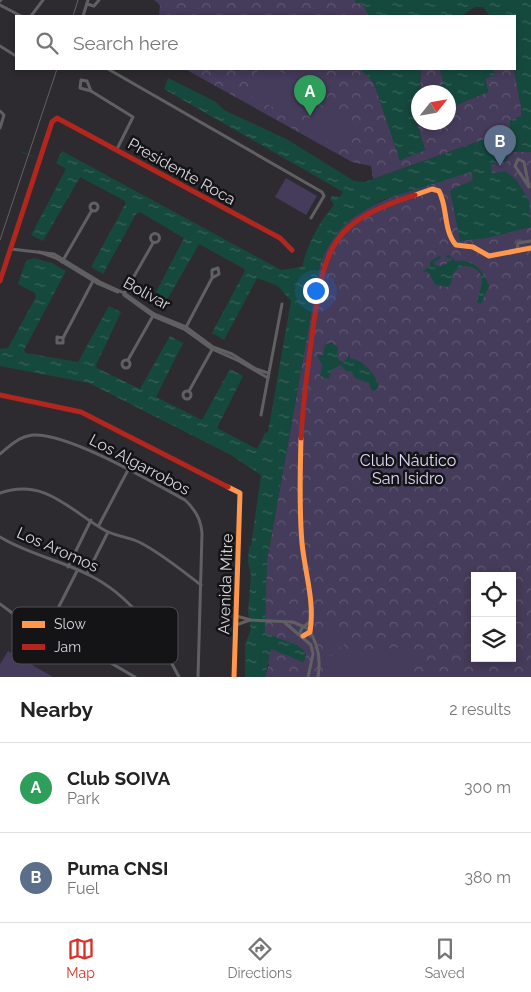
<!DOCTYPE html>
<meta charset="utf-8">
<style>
:root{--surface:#fff;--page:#f6f6f6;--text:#222;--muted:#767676;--line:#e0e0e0;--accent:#d93025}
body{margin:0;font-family:Raleway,sans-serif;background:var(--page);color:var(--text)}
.controls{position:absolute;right:15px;bottom:15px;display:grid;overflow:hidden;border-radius:0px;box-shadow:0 2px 8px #0003}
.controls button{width:45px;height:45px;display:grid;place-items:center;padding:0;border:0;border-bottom:1px solid var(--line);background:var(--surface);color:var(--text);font:25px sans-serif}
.compass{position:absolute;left:411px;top:85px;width:45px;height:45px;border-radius:50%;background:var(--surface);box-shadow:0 2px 8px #0003;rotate:59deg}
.you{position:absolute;left:315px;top:290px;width:18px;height:18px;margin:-12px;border:4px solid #fff;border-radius:50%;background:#1a73e8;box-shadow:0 0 0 8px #1a73e833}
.badge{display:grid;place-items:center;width:32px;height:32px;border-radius:50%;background:var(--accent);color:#fff;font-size:16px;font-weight:700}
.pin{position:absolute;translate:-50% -41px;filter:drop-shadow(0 1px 2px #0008)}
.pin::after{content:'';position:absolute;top:26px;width:18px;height:15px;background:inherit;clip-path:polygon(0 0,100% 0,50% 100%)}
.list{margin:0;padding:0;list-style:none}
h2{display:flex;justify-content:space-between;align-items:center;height:65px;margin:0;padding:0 20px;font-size:21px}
h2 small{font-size:16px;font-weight:400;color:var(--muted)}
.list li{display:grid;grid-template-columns:32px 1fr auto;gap:15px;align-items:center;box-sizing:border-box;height:90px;padding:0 20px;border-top:1px solid var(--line)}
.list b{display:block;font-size:19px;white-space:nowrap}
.list p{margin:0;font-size:16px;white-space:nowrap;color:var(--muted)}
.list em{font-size:16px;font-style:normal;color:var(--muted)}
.icon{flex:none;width:28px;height:28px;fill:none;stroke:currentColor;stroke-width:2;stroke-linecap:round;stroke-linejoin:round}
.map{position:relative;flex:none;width:531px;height:677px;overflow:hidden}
.search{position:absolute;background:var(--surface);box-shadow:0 2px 8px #0003;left:15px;right:15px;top:15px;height:55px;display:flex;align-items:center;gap:12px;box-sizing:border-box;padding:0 18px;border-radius:0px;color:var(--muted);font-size:19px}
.sheet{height:245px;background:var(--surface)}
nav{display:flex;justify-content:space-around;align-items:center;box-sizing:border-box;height:70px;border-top:1px solid var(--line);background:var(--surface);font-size:14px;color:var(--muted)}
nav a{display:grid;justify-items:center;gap:2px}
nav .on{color:var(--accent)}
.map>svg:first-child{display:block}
.park{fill:url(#park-crowns);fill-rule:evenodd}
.garden{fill:#453b5a}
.water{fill:url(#water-ripples)}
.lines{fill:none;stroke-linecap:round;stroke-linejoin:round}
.stream{stroke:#16493e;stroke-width:1}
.street{stroke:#606062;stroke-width:3}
.slow{stroke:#ff974d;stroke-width:5}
.jam{stroke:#b3261e;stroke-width:5}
.tram{stroke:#636165;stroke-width:1}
.labels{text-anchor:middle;stroke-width:5;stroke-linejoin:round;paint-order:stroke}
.street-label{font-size:16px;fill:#d7d6da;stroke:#141316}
.park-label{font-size:16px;fill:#e0d8f7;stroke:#141316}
.key{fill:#141316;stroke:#4e4e51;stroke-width:1}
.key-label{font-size:14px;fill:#d7d6da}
</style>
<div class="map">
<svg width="531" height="677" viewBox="0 0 531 677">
<defs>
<pattern id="park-crowns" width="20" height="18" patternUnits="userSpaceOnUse" patternTransform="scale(1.25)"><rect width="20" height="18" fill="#453b5a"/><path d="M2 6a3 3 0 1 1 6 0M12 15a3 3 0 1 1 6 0" fill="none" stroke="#5f5771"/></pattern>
<pattern id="water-ripples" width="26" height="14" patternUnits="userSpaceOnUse" patternTransform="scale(1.25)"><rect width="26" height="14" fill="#16493e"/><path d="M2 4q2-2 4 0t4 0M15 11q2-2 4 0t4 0" fill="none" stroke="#376259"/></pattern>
</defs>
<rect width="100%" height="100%" fill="#2d2b30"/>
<!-- park -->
<g class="park">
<polygon points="154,0 357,0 355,1 362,2 369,16 159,16 160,5"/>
<polygon points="185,69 361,69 374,83 400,160 425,150 416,121 448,122 449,108 488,92 485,79 495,74 493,69 514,69 521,106 521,116 505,132 373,179 371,166 352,162"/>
<polygon points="421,69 440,69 444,84 430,89 420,88"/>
<path d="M512 152H531V677H265L269 664 267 662 271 648 303 662 306 655 302 649 264 633 267 560 320 264C326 250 333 235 344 225 377 193 447 182 491 164L508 161V154ZM475 576H512V658H475Z"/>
</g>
<!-- garden -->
<g class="garden">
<polygon points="259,69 276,69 315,89 298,121 246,93"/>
<polygon points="280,69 325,69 315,87"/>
<polygon points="317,105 353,125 340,149 304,129"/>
<polygon points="286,178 317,196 306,215 275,197"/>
<polygon points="342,627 344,647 324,649 323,629"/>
<polygon points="410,646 413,677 325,677 323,657"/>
<polygon points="8,651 53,677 0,677 0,664"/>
</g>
<!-- water -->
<g class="water">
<path d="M355 0H531V152H512L508 154V161L491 164 492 173 506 171 517 181 529 200 531 227 487 238 460 241 450 190 473 180 471 172 382 200 352 218 342 227 327 248 320 264 267 560 265 633 297 645 306 653 304 662 271 649 265 677H245V645L251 629 248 613 251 574 248 562 249 546H251L261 475 231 455 89 383 0 366V349L8 348 36 297 35 293 18 284 26 261 34 258 52 263 66 271 24 350 26 353 78 362 109 306 121 312 96 365 97 368 140 389 170 336 183 343 156 397 202 420 230 369 243 376 217 428 257 449 265 433 268 432 291 301 278 286 257 278 224 340 212 333 245 271 243 268 199 244 163 307 152 300 184 238 140 212 136 214 103 274 91 267 126 203 125 201 80 177 43 241 31 235 66 169 56 163 62 151 281 270 302 267C308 243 318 224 334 205L330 199 332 196 340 197 343 192 164 89 168 78 216 102 224 110 288 140 354 181 365 182 505 132 510 128V120L521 116V106L514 69 515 16H490L483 7H475L461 16H369L362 2 356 4Z"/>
<polygon points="361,69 421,69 420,88 430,89 444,84 440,69 493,69 495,74 485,79 488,92 449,108 448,92 418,92 418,120 416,121 425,150 400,160 374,83"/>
<path d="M449 255 455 261C474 259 483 270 489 286L481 304 477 302C478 297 482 285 482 281 482 267 465 262 456 270 450 276 454 283 448 287L436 285 428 272 422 271 430 267V262L439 256 442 257 434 262 435 265C440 267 448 265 450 259L445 256Z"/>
<path d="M331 342 338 347 337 357 340 361 344 362 350 354V359C361 357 381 379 378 389L372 391 369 383 355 378 351 371H346L341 365 331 370 329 379 320 376 322 365 317 355H323L325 345Z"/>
</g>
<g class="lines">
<!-- stream -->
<polyline class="stream" points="22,152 34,157"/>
<!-- street -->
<g class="street">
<polyline points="0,1 1,0"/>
<polyline points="87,4 94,6 99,0"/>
<polyline points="0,5 21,16"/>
<polyline points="31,16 43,0"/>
<polyline points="83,16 88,0"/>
<polyline points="0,46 16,56"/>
<polyline points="108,69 322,192 324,196 311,218"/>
<polygon points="81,80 87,81 91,91 80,88"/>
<polyline points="91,91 133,117 117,149"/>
<polyline points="0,111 4,115 0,128"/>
<polygon points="518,159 524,162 529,187 515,166"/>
<circle cx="94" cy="207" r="4"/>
<circle cx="155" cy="238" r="4.5"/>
<polyline points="11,249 54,254 100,282 124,293 154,314 186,327 213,347 232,354 256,369 268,373"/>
<polyline points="517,251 518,243 531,241"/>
<polyline points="39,252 56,258 97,283 118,292"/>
<polyline points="62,262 92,210"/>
<polyline points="124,294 153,243"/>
<polyline points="124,295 153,316 184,329 212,349 239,361 268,378"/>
<polyline points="185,329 212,278 212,270 218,268 219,274 212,278"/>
<polyline points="63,338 57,337 57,343 63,343 63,338 94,279"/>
<circle cx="126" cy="364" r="4"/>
<polyline points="128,360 154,314"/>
<circle cx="187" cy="395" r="4"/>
<polyline points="189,391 213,348"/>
<polyline points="261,415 282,304"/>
<path d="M0 454C9 446 20 436 33 435 69 433 150 481 185 500 195 509 201 519 202 533L198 677"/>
<path d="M0 493C46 477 71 512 106 531 116 536 128 537 139 542 161 553 181 570 201 585"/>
<polyline points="99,525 128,470"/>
<path d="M0 537C28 554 60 560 89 575 132 596 158 636 179 677"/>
<polyline points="68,567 91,520"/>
<polyline points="87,574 108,532"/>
<polyline points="0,604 23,621 66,637 135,677"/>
<path d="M236 616 251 620 293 622 307 628C319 643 321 659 318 677"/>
<polyline points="284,622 311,645 313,654 308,677"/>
<polyline points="236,625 250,620"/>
<polyline points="47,630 77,571"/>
<polyline points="300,633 302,628 312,620"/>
</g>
<!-- slow -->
<g class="slow">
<path d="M415 195 432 189 439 191C448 208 443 230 456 245L473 247 489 256 531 248"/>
<path d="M301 438C300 473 299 509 302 543 305 574 315 601 310 632L303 636"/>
<polyline points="228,487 240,493 234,677"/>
</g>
<!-- jam -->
<g class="jam">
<polyline points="0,281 52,122 57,118 280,238 292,250"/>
<polyline points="0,395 81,412 228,487"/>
<path d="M301 438C303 401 308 364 313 328 325 245 331 222 415 195"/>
</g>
<!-- tram -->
<g class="tram">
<polyline points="73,16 78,0"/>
<polyline points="0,240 57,69"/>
</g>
</g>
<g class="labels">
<!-- street labels -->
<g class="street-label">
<text transform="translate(182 171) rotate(29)" y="6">Presidente Roca</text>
<text transform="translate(147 293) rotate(29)" y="6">Bolivar</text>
<text transform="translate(140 464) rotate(28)" y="6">Los Algarrobos</text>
<text transform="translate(58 549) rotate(24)" y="6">Los Aromos</text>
<text transform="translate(225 584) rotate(-88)" y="6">Avenida Mitre</text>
</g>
<!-- park labels -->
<g class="park-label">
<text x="408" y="466">Club Náutico<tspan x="408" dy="18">San Isidro</tspan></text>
</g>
</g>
<!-- legend -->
<rect x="12" y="607" width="166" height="57" rx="8" class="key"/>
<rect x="22" y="621" width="23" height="7" fill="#ff974d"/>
<rect x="22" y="644" width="23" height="6" fill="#b3261e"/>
<g class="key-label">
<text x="54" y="629">Slow</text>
<text x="54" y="652">Jam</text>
</g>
</svg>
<div class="controls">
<button><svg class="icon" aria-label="locate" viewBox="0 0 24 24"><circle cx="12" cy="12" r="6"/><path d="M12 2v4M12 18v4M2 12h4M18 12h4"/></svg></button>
<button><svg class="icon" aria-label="layers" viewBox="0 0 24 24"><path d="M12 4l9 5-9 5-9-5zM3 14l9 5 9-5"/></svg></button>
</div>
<svg class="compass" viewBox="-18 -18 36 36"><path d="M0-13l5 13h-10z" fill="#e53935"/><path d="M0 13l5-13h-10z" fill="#767676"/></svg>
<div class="you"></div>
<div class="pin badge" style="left:310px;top:116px;background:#2e9e5b">A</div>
<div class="pin badge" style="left:500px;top:166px;background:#5c6f8a">B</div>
<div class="search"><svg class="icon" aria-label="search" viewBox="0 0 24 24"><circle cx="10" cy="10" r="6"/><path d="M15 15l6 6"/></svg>Search here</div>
</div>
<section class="sheet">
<h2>Nearby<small>2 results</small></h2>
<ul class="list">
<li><span class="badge" style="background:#2e9e5b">A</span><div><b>Club SOIVA</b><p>Park</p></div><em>300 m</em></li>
<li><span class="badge" style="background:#5c6f8a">B</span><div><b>Puma CNSI</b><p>Fuel</p></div><em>380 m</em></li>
</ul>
</section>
<nav>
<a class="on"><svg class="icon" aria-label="map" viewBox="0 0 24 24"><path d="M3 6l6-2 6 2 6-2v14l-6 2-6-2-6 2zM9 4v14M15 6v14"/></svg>Map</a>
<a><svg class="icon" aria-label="directions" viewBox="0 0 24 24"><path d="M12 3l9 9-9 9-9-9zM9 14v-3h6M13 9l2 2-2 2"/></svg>Directions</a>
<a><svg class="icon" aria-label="saved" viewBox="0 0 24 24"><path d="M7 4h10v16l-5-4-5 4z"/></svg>Saved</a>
</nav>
